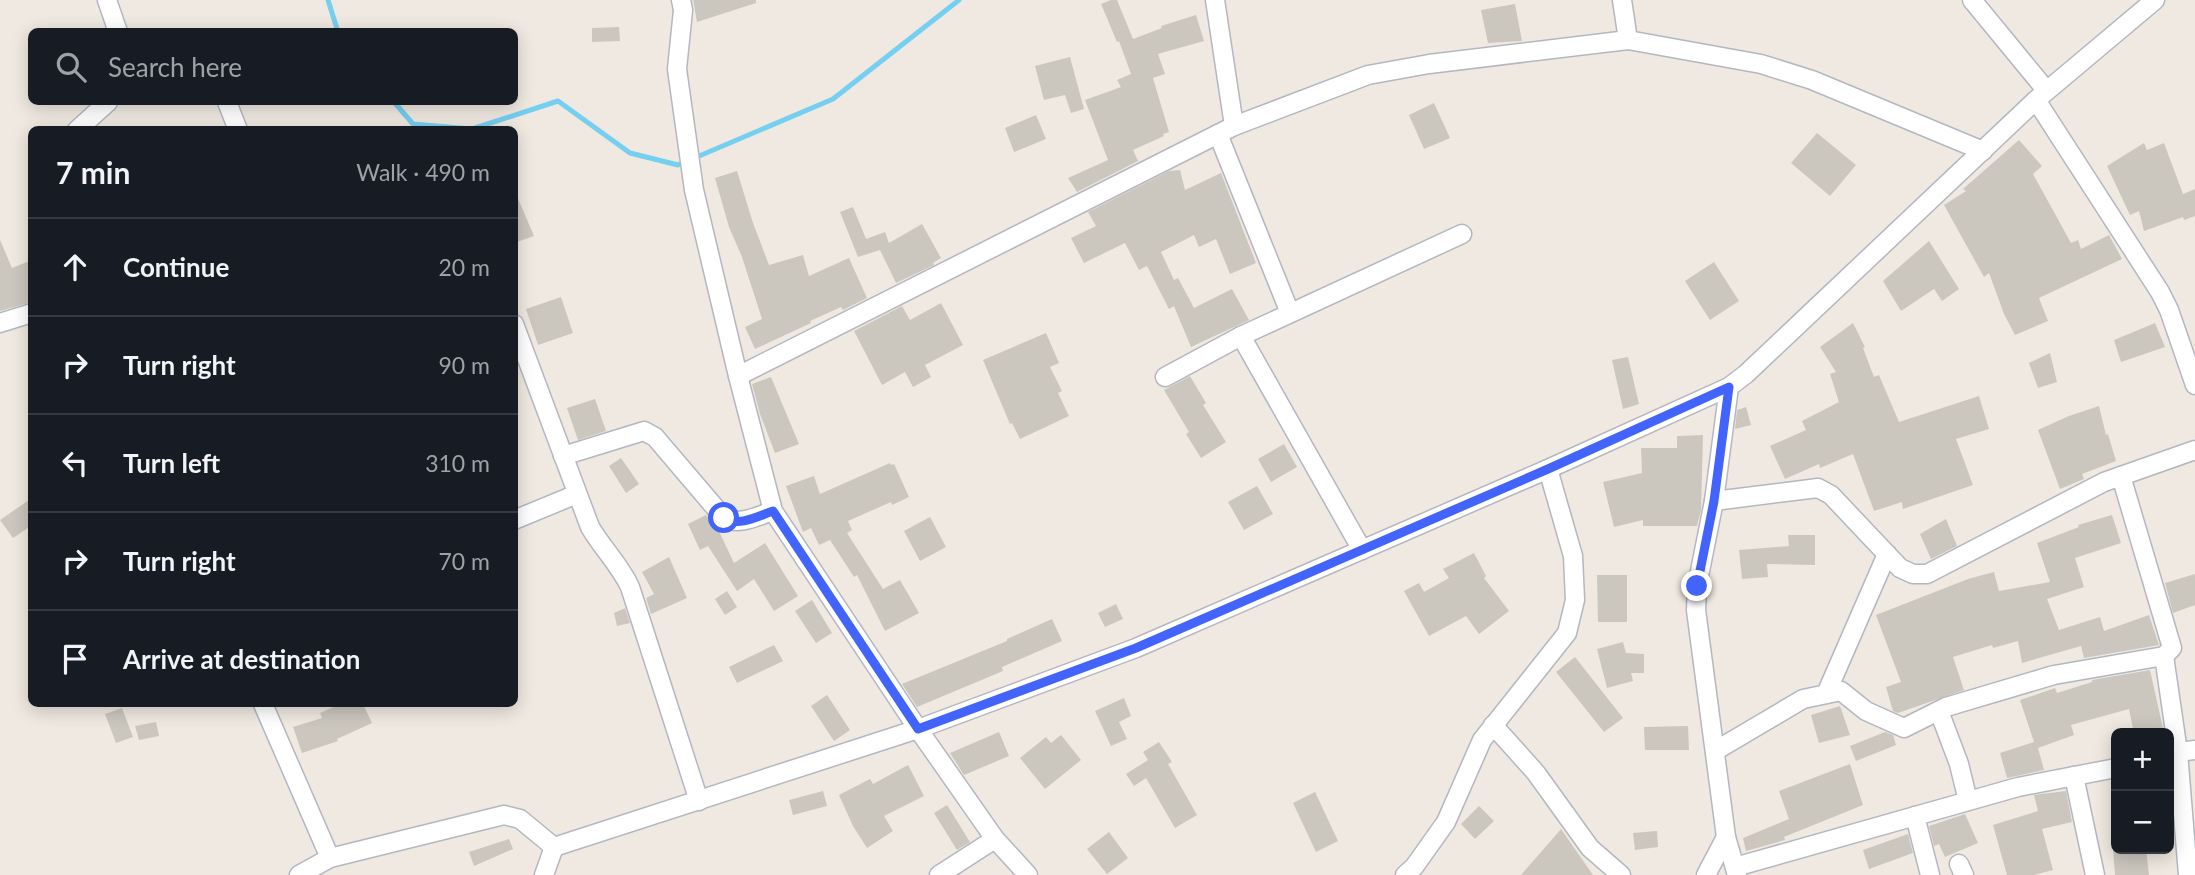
<!DOCTYPE html>
<meta charset="utf-8">
<style>
:root{--surface:#171b24;--page:#20242c;--text:#f1f3f6;--muted:#9ea1a6;--line:#363941}
body{margin:0;font-family:Lato,sans-serif;background:var(--page);color:var(--text)}
.controls{position:absolute;right:21px;bottom:21px;display:grid;overflow:hidden;border-radius:10px;box-shadow:0 4px 18px #0003}
.controls button{width:63px;height:63px;display:grid;place-items:center;padding:0;border:0;border-bottom:2px solid var(--line);background:var(--surface);color:var(--text);font:35px sans-serif}
.stop{position:absolute;width:21px;height:21px;margin:-16px;border:5px solid #4264fb;border-radius:50%;background:#fff}
.stop.end{background:#4264fb;border-color:#fff;box-shadow:0 2px 7px #0008}
.list{margin:0;padding:0;list-style:none}
h2{display:flex;justify-content:space-between;align-items:center;height:91px;margin:0;padding:0 28px;font-size:30px}
h2 small{font-size:23px;font-weight:400;color:var(--muted)}
.list li{display:grid;grid-template-columns:46px 1fr auto;gap:21px;align-items:center;box-sizing:border-box;height:98px;padding:0 28px;border-top:2px solid var(--line)}
.list b{display:block;font-size:26px;white-space:nowrap}
.list em{font-size:23px;font-style:normal;color:var(--muted)}
.icon{flex:none;width:38px;height:38px;fill:none;stroke:currentColor;stroke-width:2;stroke-linecap:round;stroke-linejoin:round}
.map{position:relative;flex:none;width:2195px;height:875px;overflow:hidden}
.search{position:absolute;background:var(--surface);box-shadow:0 4px 18px #0003;left:28px;top:28px;width:490px;height:77px;display:flex;align-items:center;gap:18px;box-sizing:border-box;padding:0 24px;border-radius:10px;color:var(--muted);font-size:26px}
.panel{position:absolute;background:var(--surface);box-shadow:0 4px 18px #0003;left:28px;top:126px;width:490px;height:581px;border-radius:10px}
.map>svg:first-child{display:block}
.lines{fill:none;stroke-linecap:round;stroke-linejoin:round}
.stream{stroke:#75cff0;stroke-width:5}
.building{fill:#cbc7bf}
.minor-casing{stroke:#b4b7c1;stroke-width:21}
.minor{stroke:#fff;stroke-width:18}
.route{stroke:#4264fb;stroke-width:9}
</style>
<div class="map">
<svg width="2195" height="875" viewBox="0 0 2195 875">
<rect width="100%" height="100%" fill="#efe9e1"/>
<g class="lines">
<!-- stream -->
<g class="stream">
<polyline points="328,0 338,32"/>
<polyline points="394,102 413,124 472,129 558,101 630,153 678,165 833,99 959,0"/>
</g>
</g>
<!-- building -->
<g class="building">
<polygon points="693,0 756,0 756,3 697,22"/>
<polygon points="1111,0 1117,0 1133,39 1162,28 1161,26 1196,15 1204,41 1158,54 1165,74 1153,78 1169,132 1163,134 1164,136 1133,150 1138,161 1077,192 1068,178 1108,160 1085,100 1121,87 1117,80 1131,74 1119,41 1117,42 1101,4"/>
<polygon points="1515,4 1522,41 1488,43 1481,10"/>
<polygon points="619,27 620,41 592,42 592,28"/>
<polygon points="1070,57 1084,109 1071,113 1065,95 1044,100 1035,66"/>
<polygon points="1434,103 1450,138 1424,149 1409,115"/>
<polygon points="1036,115 1046,139 1014,152 1005,128"/>
<polygon points="1817,133 1856,165 1830,196 1791,163"/>
<polygon points="2019,140 2042,166 2033,174 2071,243 2078,240 2081,249 2109,235 2122,259 2039,298 2048,321 2015,335 2004,314 1989,273 1984,277 1944,205 1966,191 1963,189"/>
<polygon points="2144,143 2147,150 2164,143 2183,194 2195,189 2195,216 2184,220 2183,217 2144,231 2139,211 2130,215 2107,166"/>
<polygon points="1180,170 1185,190 1221,173 1256,263 1230,274 1216,239 1199,247 1194,235 1161,252 1174,280 1178,278 1194,308 1232,289 1249,320 1191,347 1174,306 1169,309 1147,266 1139,270 1125,243 1084,263 1071,238 1096,226 1088,212 1169,171"/>
<polygon points="737,171 753,223 769,265 803,255 809,276 849,258 867,298 843,310 841,307 810,321 811,323 755,349 745,327 762,319 742,257 729,227 715,178"/>
<polygon points="514,189 534,236 514,243"/>
<polygon points="853,207 866,239 885,232 889,243 922,224 941,258 933,263 934,265 896,283 880,250 858,257 840,212"/>
<polygon points="0,240 12,268 32,260 32,302 0,311"/>
<polygon points="1929,241 1959,289 1942,301 1934,289 1901,311 1883,281"/>
<polygon points="1714,262 1739,301 1710,320 1685,281"/>
<polygon points="561,297 573,333 538,345 526,309"/>
<polygon points="941,303 963,345 925,365 931,377 913,387 905,372 882,385 854,331 902,306 910,320"/>
<polygon points="1853,323 1865,347 1863,348 1874,377 1879,375 1899,422 1979,396 1989,429 1956,439 1973,485 1903,509 1902,502 1874,511 1853,454 1820,468 1819,464 1785,479 1770,446 1806,430 1802,421 1839,402 1830,374 1836,372 1820,347"/>
<polygon points="2155,323 2165,347 2121,362 2114,340"/>
<polygon points="1046,333 1059,363 1050,367 1062,391 1058,393 1069,416 1020,439 1012,423 1010,424 983,360"/>
<polygon points="2050,353 2057,382 2038,388 2029,363"/>
<polygon points="1628,357 1639,404 1623,409 1612,360"/>
<polygon points="1190,376 1206,403 1203,405 1226,442 1201,458 1186,434 1189,432 1164,390"/>
<polygon points="771,377 799,444 775,453 760,414 752,384"/>
<polygon points="595,399 606,431 578,440 567,408"/>
<polygon points="2099,406 2106,435 2108,434 2116,461 2082,474 2084,479 2060,489 2038,430 2069,416"/>
<polygon points="1746,407 1751,425 1735,429 1737,410"/>
<polygon points="1703,435 1701,510 1697,526 1643,526 1643,520 1614,527 1603,482 1642,473 1641,448 1677,448 1677,436"/>
<polygon points="1284,444 1297,467 1271,482 1258,459"/>
<polygon points="621,458 639,484 626,493 609,466"/>
<polygon points="890,463 891,465 894,464 909,497 892,505 891,502 848,521 852,530 847,533 883,589 900,580 919,613 885,631 857,575 854,577 830,540 819,545 811,528 803,532 786,486 814,476 820,494"/>
<polygon points="1257,486 1273,514 1244,530 1228,502"/>
<polygon points="32,498 32,525 13,538 0,520"/>
<polygon points="706,515 717,527 734,563 765,543 798,596 774,611 754,579 737,591 708,546 700,550 688,524"/>
<polygon points="2112,515 2121,543 2075,558 2084,587 2047,599 2059,630 2100,617 2104,631 2149,615 2159,645 2084,658 2081,646 2022,663 2018,641 1993,648 1992,645 1953,657 1964,690 1898,713 1893,711 1886,687 1901,682 1876,615 1968,579 1994,572 1999,591 2050,582 2037,543 2079,527 2078,525"/>
<polygon points="930,517 946,547 920,561 904,531"/>
<polygon points="1946,519 1957,546 1931,559 1920,534"/>
<polygon points="1788,535 1815,535 1815,565 1767,564 1768,577 1742,579 1739,550 1789,546"/>
<polygon points="1474,553 1486,576 1484,578 1509,611 1479,634 1466,616 1429,636 1404,591 1419,583 1424,592 1449,578 1443,569"/>
<polygon points="669,557 687,598 651,614 646,598 654,594 642,572"/>
<polygon points="2195,574 2195,605 2173,613 2165,583"/>
<polygon points="1597,575 1627,575 1627,622 1598,622"/>
<polygon points="727,591 737,607 725,615 715,599"/>
<polygon points="812,600 832,633 816,643 795,611"/>
<polygon points="1116,604 1123,619 1105,627 1098,613"/>
<polygon points="625,608 630,623 617,626 614,613"/>
<polygon points="1052,619 1062,641 1002,667 1003,671 917,707 902,684 1007,641 1007,639"/>
<polygon points="1623,642 1626,653 1644,654 1644,673 1631,673 1633,681 1607,688 1597,649"/>
<polygon points="774,645 783,661 737,683 729,667"/>
<polygon points="1575,657 1623,718 1604,732 1556,672"/>
<polygon points="2150,670 2164,733 2134,733 2129,709 2071,725 2074,735 2038,748 2044,770 2007,778 2000,753 2034,742 2020,700 2055,688 2057,693 2092,682 2092,680"/>
<polygon points="827,695 850,730 834,741 811,706"/>
<polygon points="1124,698 1131,716 1119,722 1127,739 1111,746 1095,711"/>
<polygon points="340,704 363,704 372,723 337,739 338,741 302,753 293,727 322,718 320,713"/>
<polygon points="1840,706 1850,735 1819,743 1811,715"/>
<polygon points="122,708 133,737 116,743 105,714"/>
<polygon points="156,722 159,736 139,740 135,726"/>
<polygon points="1688,726 1689,750 1645,750 1644,727"/>
<polygon points="999,732 1009,756 964,775 950,753"/>
<polygon points="1885,732 1893,735 1896,745 1856,761 1850,746"/>
<polygon points="1061,735 1081,760 1045,789 1020,758 1046,737 1051,743"/>
<polygon points="1159,742 1172,762 1168,764 1197,815 1175,828 1146,778 1134,786 1126,774 1148,760 1143,752"/>
<polygon points="1850,764 1863,805 1784,837 1785,840 1746,851 1743,838 1789,819 1779,791"/>
<polygon points="908,765 924,796 884,816 893,831 867,848 853,826 839,795 870,779 873,784"/>
<polygon points="823,791 827,806 793,815 789,800"/>
<polygon points="2066,791 2072,822 2042,829 2053,870 2034,875 2007,875 1993,825 2038,811 2034,795"/>
<polygon points="1315,792 1338,841 1316,852 1293,803"/>
<polygon points="947,805 970,842 957,850 934,813"/>
<polygon points="1479,806 1494,821 1475,839 1461,824"/>
<polygon points="1965,814 1978,843 1945,857 1939,844 1934,846 1929,826"/>
<polygon points="1561,829 1593,875 1521,875"/>
<polygon points="1657,831 1658,847 1635,850 1633,833"/>
<polygon points="1109,832 1128,858 1107,874 1087,849"/>
<polygon points="1908,834 1913,853 1869,869 1863,850"/>
<polygon points="509,839 513,849 474,866 469,852"/>
<polygon points="2113,849 2146,849 2149,875 2115,875"/>
</g>
<g class="lines">
<defs>
<g id="minor">
<polyline points="107,0 118,32"/>
<polyline points="681,0 683,10 677,69 694,190 738,376 773,511 918,729 995,839 1028,875"/>
<polyline points="1215,0 1234,126"/>
<polyline points="1622,0 1628,40"/>
<polyline points="1972,0 2046,90"/>
<polyline points="2036,100 2160,292 2169,310 2195,385"/>
<polyline points="227,102 238,130"/>
<polyline points="77,130 108,102"/>
<polyline points="1218,134 1290,313"/>
<polyline points="0,323 32,313"/>
<path d="M514 324 590 527C602 548 620 565 630 587L699 801"/>
<polyline points="1241,336 1362,550"/>
<polyline points="738,376 1234,126 1368,75 1429,64 1628,40 1761,64 1812,80 1983,151"/>
<polyline points="1165,377 1241,336 1462,234"/>
<polyline points="1729,387 1714,501 1697,586 1696,610 1726,837 1737,875"/>
<path d="M563 456 644 431 655 437 724 518C740 526 757 516 773 511"/>
<polyline points="1714,501 1818,488 1831,495 1900,568 1913,574 1927,574 2104,482 2195,450"/>
<polyline points="514,520 577,494"/>
<polyline points="2164,656 2178,752 2169,755"/>
<polyline points="1826,694 1887,554"/>
<polyline points="263,704 330,858"/>
<polyline points="1939,711 1959,764 1968,801"/>
<polyline points="1493,725 1536,773 1590,848 1621,875"/>
<polyline points="1715,751 1803,699 1841,691 1866,711 1904,728 1946,707 2054,675 2164,656 2172,648 2121,476"/>
<polyline points="2074,776 2095,875"/>
<polyline points="1915,816 1930,875"/>
<polyline points="554,847 918,729 1136,648 1548,469 1729,387 1746,374 2036,100 2155,0"/>
<polyline points="1959,864 1964,875"/>
<polyline points="1735,867 2018,787 2116,768"/>
<polyline points="299,875 330,858 504,815 520,819 554,847"/>
<polyline points="544,875 554,847"/>
<polyline points="939,875 995,839"/>
<polyline points="1405,875 1414,867 1446,822 1482,740 1567,633 1575,600 1573,556 1548,469"/>
<polyline points="1706,875 1726,837"/>
<polyline points="2188,875 2178,752 2195,750"/>
</g>
</defs>
<!-- minor casing -->
<use href="#minor" class="minor-casing"/>
<!-- minor -->
<use href="#minor" class="minor"/>
</g>
<g class="lines">
<!-- route -->
<path class="route" d="M724 518C740 527 758 516 773 511L918 729 1136 648 1548 469 1729 387 1714 501 1697 586"/>
</g>
</svg>
<div class="controls">
<button>+</button>
<button>−</button>
</div>
<div class="stop" style="left:724px;top:518px"></div>
<div class="stop end" style="left:1697px;top:586px"></div>
<div class="search"><svg class="icon" aria-label="search" viewBox="0 0 24 24"><circle cx="10" cy="10" r="6"/><path d="M15 15l6 6"/></svg>Search here</div>
<section class="panel">
<h2>7 min<small>Walk · 490 m</small></h2>
<ul class="list">
<li><svg class="icon" aria-label="ahead" viewBox="0 0 24 24"><path d="M12 20V5M6 11l6-6 6 6"/></svg><div><b>Continue</b></div><em>20 m</em></li>
<li><svg class="icon" aria-label="right" viewBox="0 0 24 24"><path d="M7 20v-9h11M14 6l5 5-5 5"/></svg><div><b>Turn right</b></div><em>90 m</em></li>
<li><svg class="icon" aria-label="left" viewBox="0 0 24 24"><path d="M17 20v-9H6M10 6l-5 5 5 5"/></svg><div><b>Turn left</b></div><em>310 m</em></li>
<li><svg class="icon" aria-label="right" viewBox="0 0 24 24"><path d="M7 20v-9h11M14 6l5 5-5 5"/></svg><div><b>Turn right</b></div><em>70 m</em></li>
<li><svg class="icon" aria-label="arrive" viewBox="0 0 24 24"><path d="M6 21V4h12l-3 4 3 4H6"/></svg><div><b>Arrive at destination</b></div></li>
</ul>
</section>
</div>
